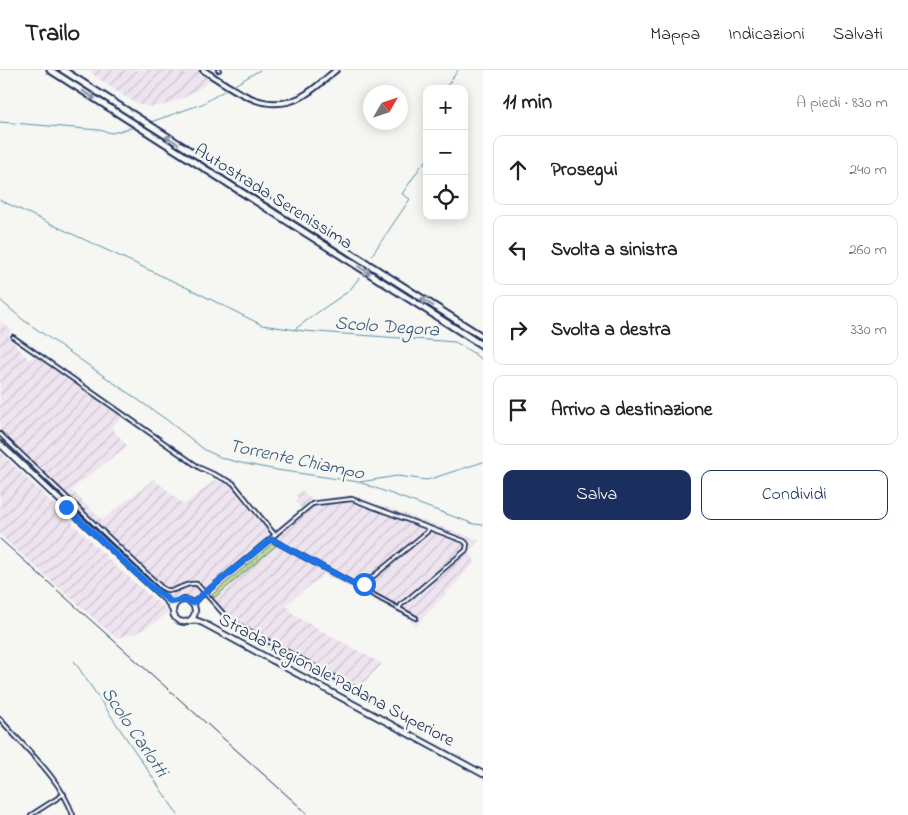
<!DOCTYPE html>
<html lang="it">
<meta charset="utf-8">
<style>
:root{--surface:#fff;--page:#f6f6f6;--text:#202124;--muted:#757577;--line:#e0e0e0;--accent:#1b2f5e}
body{margin:0;font-family:"Indie Flower",sans-serif;background:var(--page);color:var(--text)}
.controls{position:absolute;right:15px;top:15px;display:grid;overflow:hidden;border-radius:10px;box-shadow:0 2px 12px #0003}
.controls button{width:45px;height:45px;display:grid;place-items:center;padding:0;border:0;border-bottom:1px solid var(--line);background:var(--surface);color:var(--text);font:25px sans-serif}
.compass{position:absolute;left:363px;top:15px;width:45px;height:45px;border-radius:50%;background:var(--surface);box-shadow:0 2px 12px #0003;rotate:51deg}
.stop{position:absolute;width:15px;height:15px;margin:-11px;border:4px solid #1a73e8;border-radius:50%;background:#fff}
.stop.end{background:#1a73e8;border-color:#fff;box-shadow:0 1px 5px #0008}
.list{margin:0;padding:0;list-style:none}
h2{display:flex;justify-content:space-between;align-items:center;height:65px;margin:0;padding:0 20px;font-size:21px}
h2 small{font-size:16px;font-weight:400;color:var(--muted)}
.list li{display:grid;grid-template-columns:32px 1fr auto;gap:15px;align-items:center;box-sizing:border-box;height:70px;margin:0 10px 10px;padding:0 10px;border:1px solid var(--line);border-radius:10px}
.list b{display:block;font-size:19px;white-space:nowrap}
.list em{font-size:16px;font-style:normal;color:var(--muted)}
.actions{display:flex;gap:10px;padding:15px 20px}
.actions a{flex:1;padding:11px 0;border:1px solid var(--accent);border-radius:10px;text-align:center;font-size:18px;color:var(--accent)}
.actions .main{background:var(--accent);color:#fff}
.icon{flex:none;width:28px;height:28px;fill:none;stroke:currentColor;stroke-width:2;stroke-linecap:round;stroke-linejoin:round}
.map{position:relative;flex:none;width:483px;height:745px;overflow:hidden}
header{display:flex;align-items:center;gap:30px;box-sizing:border-box;height:70px;padding:0 25px;background:var(--surface);border-bottom:1px solid var(--line)}
header strong{font-size:24px}
nav{display:flex;gap:28px;margin-inline-start:auto;font-size:18px}
main{display:flex}
aside{flex:1;background:var(--surface)}
.map>svg:first-child{display:block}
.industrial{fill:url(#industrial-furrows)}
.grass{fill:url(#grass-dots);stroke:#6a8579}
.lines{fill:none;stroke-linecap:round;stroke-linejoin:round}
.stream{stroke:#5991a8;stroke-width:1}
.street-casing{stroke:#1b2f5e;stroke-width:6}
.secondary-casing{stroke:#1b2f5e;stroke-width:8}
.primary-casing{stroke:#1b2f5e;stroke-width:8}
.highway-casing{stroke:#1b2f5e;stroke-width:9}
.street{stroke:#f6f6f2;stroke-width:2.5}
.secondary{stroke:#f6f6f2;stroke-width:4}
.primary{stroke:#f6f6f2;stroke-width:4.5}
.highway{stroke:#f6f6f2;stroke-width:5}
.rail{stroke:#1b2f5e;stroke-width:1}
.oneway{stroke:#8892a8}
.route{stroke:#1a73e8;stroke-width:6}
.labels{text-anchor:middle;stroke-width:5;stroke-linejoin:round;paint-order:stroke}
.street-label{font-size:18px;fill:#1b2f5e;stroke:#f6f6f2}
.water-label{font-size:19px;font-style:italic;fill:#35587d;stroke:#f6f6f2}
</style>
<header>
<strong>Trailo</strong>
<nav><a>Mappa</a><a>Indicazioni</a><a>Salvati</a></nav>
</header>
<main>
<div class="map">
<svg width="483" height="745" viewBox="0 0 483 745">
<defs>
<pattern id="industrial-furrows" width="10" height="10" patternUnits="userSpaceOnUse" patternTransform="scale(1.25)"><rect width="10" height="10" fill="#eee4ef"/><path d="M-1 1l2-2M0 10L10 0M9 11l2-2" fill="none" stroke="#ccc4cf"/></pattern>
<pattern id="grass-dots" width="8" height="8" patternUnits="userSpaceOnUse" patternTransform="scale(1.25)"><rect width="8" height="8" fill="#badb94"/><path d="M2 2h.1M6 6h.1" fill="none" stroke="#9fbc82" stroke-width="1.8" stroke-linecap="round"/></pattern>
</defs>
<rect width="100%" height="100%" fill="#f6f6f2"/>
<filter id="ink" filterUnits="userSpaceOnUse"><feTurbulence type="fractalNoise" baseFrequency=".02" numOctaves="2"/><feDisplacementMap in="SourceGraphic" scale="10" xChannelSelector="R" yChannelSelector="G"/><feConvolveMatrix kernelMatrix="1 2 1 2 8 2 1 2 1" color-interpolation-filters="sRGB"/></filter>
<g filter="url(#ink)">
<!-- industrial -->
<g class="industrial">
<polygon points="89,0 203,0 212,6 207,13 186,27 165,35 150,37 141,35 127,28 100,10"/>
<polygon points="0,251 12,260 8,266 9,268 29,290 34,286 122,348 111,357 127,376 71,420 102,450 154,409 184,435 215,410 228,414 270,464 301,439 295,431 298,428 296,425 302,420 311,430 351,425 479,470 469,481 475,492 416,556 409,549 324,504 286,535 295,546 382,594 352,624 222,554 225,550 208,529 202,529 197,532 194,529 185,526 173,530 165,525 0,367"/>
<polygon points="0,382 121,501 169,542 159,550 136,563 116,568 0,465"/>
</g>
<!-- grass -->
<polygon class="grass" points="273,473 277,475 214,528 212,525 214,523"/>
<g class="lines">
<!-- stream -->
<g class="stream">
<polyline points="233,16 260,0"/>
<polyline points="445,19 458,0"/>
<polyline points="0,52 99,60 112,63 135,57"/>
<polyline points="148,53 202,34 229,18"/>
<polyline points="0,130 196,222 262,255 304,261 455,272 475,284 475,283"/>
<polyline points="372,185 410,129 402,124 421,96 427,90"/>
<polyline points="0,230 22,249 167,350 205,380 222,388 241,393 277,400 359,412 474,454 483,455"/>
<polyline points="294,260 321,240 349,221 359,208"/>
<polyline points="475,285 483,290"/>
<polyline points="360,412 397,406 427,410 483,392"/>
<polyline points="74,591 178,745"/>
</g>
<defs>
<g id="street">
<polyline points="218,0 219,0"/>
<polyline points="13,267 200,398 233,413 275,465"/>
<path d="M0 364 162 518C175 526 183 511 197 514L229 550 352 617"/>
<polyline points="271,469 416,548"/>
<polyline points="361,518 364,514 427,462 429,458"/>
<polyline points="193,533 312,434 317,433 352,429 464,471 467,474 466,480 401,535 399,539"/>
<path d="M0 649C26 680 59 706 73 745"/>
<polyline points="31,745 64,724"/>
</g>
<path id="secondary" d="M203 0C232 18 263 45 299 28 312 22 324 10 336 0"/>
<g id="primary">
<polyline points="0,374 167,531 172,539"/>
<circle cx="184" cy="541" r="11"/>
<polyline points="190,551 195,550 203,553 483,704"/>
</g>
<g id="highway">
<polyline points="50,0 483,276"/>
<polyline points="63,0 483,267"/>
</g>
</defs>
<!-- street casing -->
<use href="#street" class="street-casing"/>
<!-- secondary casing -->
<use href="#secondary" class="secondary-casing"/>
<!-- primary casing -->
<use href="#primary" class="primary-casing"/>
<!-- highway casing -->
<use href="#highway" class="highway-casing"/>
<!-- street -->
<use href="#street" class="street"/>
<!-- secondary -->
<use href="#secondary" class="secondary"/>
<!-- primary -->
<use href="#primary" class="primary"/>
<!-- highway -->
<use href="#highway" class="highway"/>
<!-- rail -->
<polyline class="rail" points="0,469 309,745"/>
</g>
<!-- one-way arrows -->
<defs><path id="oneway-shaft" d="M-6 0H5M1.5-3L5.5 0L1.5 3" fill="none" stroke-width="1.6" stroke-linecap="round" stroke-linejoin="round" transform="scale(1.25)"/></defs>
<g class="oneway">
<use href="#oneway-shaft" transform="translate(89 25) rotate(33)"/>
<use href="#oneway-shaft" transform="translate(172 70) rotate(-148)"/>
<use href="#oneway-shaft" transform="translate(364 200) rotate(32)"/>
<use href="#oneway-shaft" transform="translate(427 232) rotate(-148)"/>
</g>
</g>
<g class="lines" filter="url(#ink)">
<!-- route -->
<polyline class="route" points="66,437 150,516 171,532 186,530 192,533 271,469 361,518 364,514"/>
</g>
<g class="labels">
<!-- street labels -->
<g class="street-label">
<text transform="translate(274 126) rotate(32)" y="6">Autostrada Serenissima</text>
<text transform="translate(337 609) rotate(28)" y="6">Strada Regionale Padana Superiore</text>
</g>
<!-- water labels -->
<g class="water-label">
<text transform="translate(387 255) rotate(4)" y="7">Scolo Degora</text>
<text transform="translate(297 388) rotate(12)" y="7">Torrente Chiampo</text>
<text transform="translate(136 661) rotate(56)" y="7">Scolo Carlotti</text>
</g>
</g>
</svg>
<div class="controls">
<button>+</button>
<button>−</button>
<button><svg class="icon" aria-label="locate" viewBox="0 0 24 24"><circle cx="12" cy="12" r="6"/><path d="M12 2v4M12 18v4M2 12h4M18 12h4"/></svg></button>
</div>
<svg class="compass" viewBox="-18 -18 36 36"><path d="M0-13l5 13h-10z" fill="#e53935"/><path d="M0 13l5-13h-10z" fill="#757577"/></svg>
<div class="stop" style="left:364px;top:514px"></div>
<div class="stop end" style="left:66px;top:437px"></div>
</div>
<aside>
<h2>11 min<small>A piedi · 830 m</small></h2>
<ul class="list">
<li><svg class="icon" aria-label="ahead" viewBox="0 0 24 24"><path d="M12 20V5M6 11l6-6 6 6"/></svg><div><b>Prosegui</b></div><em>240 m</em></li>
<li><svg class="icon" aria-label="left" viewBox="0 0 24 24"><path d="M17 20v-9H6M10 6l-5 5 5 5"/></svg><div><b>Svolta a sinistra</b></div><em>260 m</em></li>
<li><svg class="icon" aria-label="right" viewBox="0 0 24 24"><path d="M7 20v-9h11M14 6l5 5-5 5"/></svg><div><b>Svolta a destra</b></div><em>330 m</em></li>
<li><svg class="icon" aria-label="arrive" viewBox="0 0 24 24"><path d="M6 21V4h12l-3 4 3 4H6"/></svg><div><b>Arrivo a destinazione</b></div></li>
</ul>
<div class="actions"><a class="main">Salva</a><a>Condividi</a></div>
</aside>
</main>
